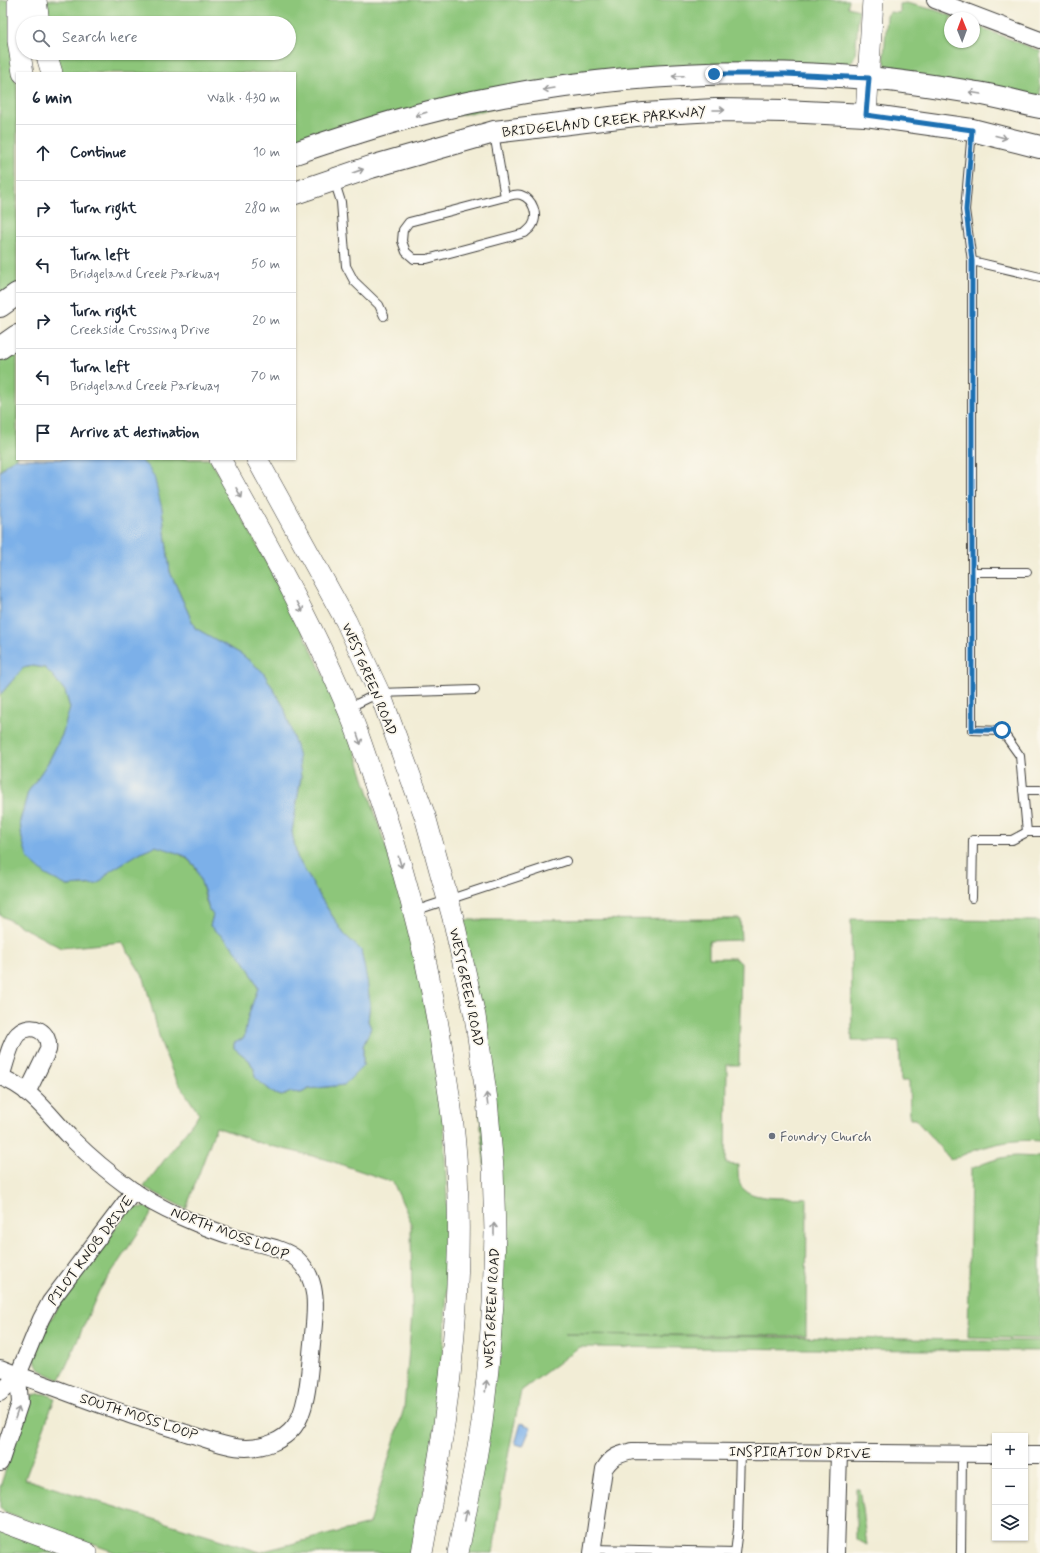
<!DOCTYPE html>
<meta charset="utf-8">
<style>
:root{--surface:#fff;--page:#f2f2f3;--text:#1f2937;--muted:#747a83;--line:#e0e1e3}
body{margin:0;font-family:Mynerve,sans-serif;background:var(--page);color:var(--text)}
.controls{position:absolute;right:12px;bottom:12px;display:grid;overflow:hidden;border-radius:0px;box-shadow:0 1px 3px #0004}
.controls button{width:36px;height:36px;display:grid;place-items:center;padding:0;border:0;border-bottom:1px solid var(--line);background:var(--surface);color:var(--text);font:20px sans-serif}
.compass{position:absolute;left:944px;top:12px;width:36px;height:36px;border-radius:50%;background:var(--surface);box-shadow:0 1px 3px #0004;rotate:359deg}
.stop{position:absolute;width:12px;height:12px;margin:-9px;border:3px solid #1f6fb2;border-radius:50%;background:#fff}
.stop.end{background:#1f6fb2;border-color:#fff;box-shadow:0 1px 4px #0008}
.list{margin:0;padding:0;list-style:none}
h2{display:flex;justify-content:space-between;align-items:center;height:52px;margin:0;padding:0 16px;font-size:17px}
h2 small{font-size:13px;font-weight:400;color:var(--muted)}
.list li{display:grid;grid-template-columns:26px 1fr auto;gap:12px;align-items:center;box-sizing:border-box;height:56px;padding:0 16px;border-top:1px solid var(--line)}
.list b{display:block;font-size:15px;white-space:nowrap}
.list p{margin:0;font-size:13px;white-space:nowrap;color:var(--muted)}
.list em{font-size:13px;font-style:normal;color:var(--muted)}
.icon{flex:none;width:22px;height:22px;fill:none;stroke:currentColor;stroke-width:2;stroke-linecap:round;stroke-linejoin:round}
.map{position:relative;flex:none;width:1040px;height:1553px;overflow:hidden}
.search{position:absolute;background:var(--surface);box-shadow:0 1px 3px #0004;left:16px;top:16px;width:280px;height:44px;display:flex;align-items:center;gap:10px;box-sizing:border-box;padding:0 14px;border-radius:22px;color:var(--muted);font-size:15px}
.panel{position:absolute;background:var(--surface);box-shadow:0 1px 3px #0004;left:16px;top:72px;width:280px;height:388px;border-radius:0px}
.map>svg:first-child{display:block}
.green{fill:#8dc67a;stroke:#54714b}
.water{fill:#7cb0e9;stroke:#4c6682}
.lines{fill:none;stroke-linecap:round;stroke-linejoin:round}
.service-casing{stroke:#3c3b38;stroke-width:10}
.minor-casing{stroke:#3c3b38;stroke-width:18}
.tertiary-casing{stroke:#3c3b38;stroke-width:22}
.secondary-casing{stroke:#3c3b38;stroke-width:24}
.service{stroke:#fff;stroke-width:8}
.minor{stroke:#fff;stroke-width:16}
.tertiary{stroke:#fff;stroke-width:21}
.secondary{stroke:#fff;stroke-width:22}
.oneway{stroke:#999}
.route{stroke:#1f6fb2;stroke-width:5}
.worship-dot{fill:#6b7280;stroke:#fbf7ec;stroke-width:1.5}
.labels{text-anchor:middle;stroke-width:3.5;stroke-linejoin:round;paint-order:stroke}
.street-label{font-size:14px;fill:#1c1c1c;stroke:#fbf7ec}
.worship-label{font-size:14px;fill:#5b616d;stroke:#fbf7ec;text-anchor:start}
</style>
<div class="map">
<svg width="1040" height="1553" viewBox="0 0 1040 1553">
<rect width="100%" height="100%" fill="#fbf7ec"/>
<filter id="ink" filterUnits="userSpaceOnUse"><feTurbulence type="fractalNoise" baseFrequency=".025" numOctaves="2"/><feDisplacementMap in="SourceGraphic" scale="8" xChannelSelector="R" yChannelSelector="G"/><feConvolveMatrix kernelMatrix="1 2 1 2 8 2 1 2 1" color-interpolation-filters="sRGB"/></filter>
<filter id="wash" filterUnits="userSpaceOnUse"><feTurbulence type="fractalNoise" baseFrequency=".012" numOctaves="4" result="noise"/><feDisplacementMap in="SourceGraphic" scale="16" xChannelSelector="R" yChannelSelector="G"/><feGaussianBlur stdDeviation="0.9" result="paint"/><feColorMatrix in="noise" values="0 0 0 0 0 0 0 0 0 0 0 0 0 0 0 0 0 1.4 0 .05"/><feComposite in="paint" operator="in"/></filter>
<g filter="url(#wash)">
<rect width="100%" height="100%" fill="#f2edd6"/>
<!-- green -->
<g class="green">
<polygon points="0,0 10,0 11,49 17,87 17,286 0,297"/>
<polygon points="41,0 849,0 848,7 859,10 855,55 852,61 845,67 714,67 295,146 295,73 60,73 53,53 289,53 289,23 45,23"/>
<polygon points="906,3 935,10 957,18 950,18 950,42 974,42 974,25 1040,51 1040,99 891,72 885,63 884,56 887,16 890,12 900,13 900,4"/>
<polygon points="17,349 17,458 6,464 0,472 0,361"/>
<path d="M139 459H210L292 609 347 725 413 932 443 1115 447 1199 448 1275 442 1369 433 1440 413 1553H117L5 1513 0 1507V1487L29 1398C39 1391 45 1393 55 1398L25 1479 260 1552 369 1524 404 1408 412 1314 411 1222 393 1182 325 1159 263 1144 216 1127 186 1209 144 1187 199 1114 174 1076 161 1043 144 978 122 942 61 948 0 915V695L23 668 33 666 45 668 53 676 65 691 70 708 62 735 49 761 28 792 20 821 22 839 67 886C76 885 88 886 97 883 103 881 105 875 110 871 116 865 148 847 156 846 168 846 188 857 195 867 205 881 202 903 213 915L210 926C235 946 246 958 258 989L248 1016 244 1039 234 1043V1048L249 1060 254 1069 255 1077 260 1082 275 1094 282 1096 291 1092 301 1093 309 1089 344 1085 363 1066V1046L371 1028 368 1021 370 1003 361 951 344 934 322 900 297 857 292 832 301 777 284 707 263 672 241 654 195 628 170 572 162 509 147 466Z"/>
<path d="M740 919 741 940 709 941V958H735L741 963 739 1065H727L726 1164 738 1165C738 1172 738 1180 741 1186 751 1202 790 1197 807 1198L806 1336 564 1334 1040 1341V1351L579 1347 521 1391 504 1476 493 1553H467L499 1333 463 920Z"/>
<path d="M851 919 1040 921V1141C1008 1138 980 1147 951 1160L915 1119H910L909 1081H901L899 1041H852Z"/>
<path d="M1016 1156 1040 1157V1339L968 1337 971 1169C986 1162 1000 1157 1016 1156Z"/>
<path d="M145 1207 153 1211 99 1291 60 1380C51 1375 38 1372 35 1360 29 1336 111 1236 128 1212L133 1208Z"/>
<polygon points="856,1489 859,1489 860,1495 867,1545 856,1539"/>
<polygon points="0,1531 63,1553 0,1553"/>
</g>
<!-- water -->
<g class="water">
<path d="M17 458V459H139L147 466 154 476 162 509 170 572 195 628 241 654 263 672 284 707 298 753 301 777 292 832 297 857 322 900 344 934 361 950 367 980 370 1003 368 1021 371 1028 363 1046V1066L344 1085 309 1089 301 1093 291 1092 282 1096 275 1094 260 1082 255 1077 254 1069 249 1060 234 1048V1043L244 1038 248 1016 258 988C246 959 234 946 210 926L213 915 209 910 204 891 196 867 185 856 169 850 155 846 143 851 110 871 101 881 97 884 67 886 46 875 28 859 22 839 20 821 28 792 49 761 62 735 70 708 65 691 53 676 45 668 33 666 23 668 0 695V472L6 464Z"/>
<polygon points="521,1423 531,1427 523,1446 515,1444"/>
</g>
</g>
<g filter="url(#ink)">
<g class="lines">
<defs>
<g id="service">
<polyline points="972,130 965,210 972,261 972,730 1002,731 1020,756 1027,832 1040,832"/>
<path d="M494 133 505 197 409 222 403 230 402 241 406 252 414 259H427L525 233C527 231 530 229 532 226 539 215 533 199 521 195 516 193 510 196 505 197"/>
<polyline points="334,180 341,202 346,266 354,281 379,305 384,316"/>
<polyline points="972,261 1040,277"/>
<polyline points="973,572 1027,572"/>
<polyline points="348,708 379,693 475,690"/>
<polyline points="1023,790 1040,790"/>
<polyline points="972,898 973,840 1012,840 1027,832"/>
<polyline points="414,911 566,861"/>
<polyline points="592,1549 735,1552"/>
<polyline points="735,1553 738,1529 740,1451"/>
<polyline points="961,1553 962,1454"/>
</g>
<g id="minor">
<polyline points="935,0 1040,40"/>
<path d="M0 1077C32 1088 51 1118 74 1141 92 1159 112 1175 131 1189 159 1209 204 1228 237 1238 255 1244 285 1247 298 1260 324 1285 313 1323 311 1355 309 1375 307 1411 294 1427 283 1441 264 1448 246 1448 227 1448 205 1438 186 1433 167 1427 147 1421 127 1414 90 1402 54 1387 18 1375L0 1368"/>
<path d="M1 1077C5 1066 10 1042 18 1034 32 1021 51 1032 48 1050L27 1093"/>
<polyline points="0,1393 18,1375 41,1319 50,1302 134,1191"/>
<polyline points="1025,1455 1040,1455"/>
<polyline points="0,1463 20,1403 18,1375"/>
<path d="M592 1553 604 1469C612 1456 618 1455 632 1451L995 1454"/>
<polyline points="836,1553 839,1453"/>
</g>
<g id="tertiary">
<polyline points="18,0 18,41 23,73"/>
<polyline points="36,0 39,23"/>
<polyline points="46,53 52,73"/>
<polyline points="866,115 873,0"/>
<path d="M220 459C266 542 314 626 350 714 359 735 366 758 373 779 406 872 430 965 444 1063 450 1098 455 1135 457 1171 461 1253 456 1336 445 1417 439 1463 430 1508 422 1553"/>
<polyline points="257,459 346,621 382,699 425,816 453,918 475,1016 487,1100 493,1168 495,1232 493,1303 488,1369 482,1423 474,1470 458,1553"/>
<polyline points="0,1521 87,1553"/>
</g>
<g id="secondary">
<path d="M295 153C360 131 425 110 493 98 616 74 743 68 868 78 904 81 941 87 977 93 998 96 1019 103 1040 107"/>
<polyline points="295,193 371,167 494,132 644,114 715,110 784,111 866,115 972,130 1040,147"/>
<polyline points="0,306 17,294"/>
<polyline points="0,348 17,336"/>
</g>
</defs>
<!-- service casing -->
<use href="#service" class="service-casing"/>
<!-- minor casing -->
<use href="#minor" class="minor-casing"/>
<!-- tertiary casing -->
<use href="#tertiary" class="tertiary-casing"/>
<!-- secondary casing -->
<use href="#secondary" class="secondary-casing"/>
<!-- service -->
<use href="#service" class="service"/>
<!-- minor -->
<use href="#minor" class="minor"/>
<!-- tertiary -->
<use href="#tertiary" class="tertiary"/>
<!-- secondary -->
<use href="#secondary" class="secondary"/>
</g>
<!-- one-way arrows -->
<defs><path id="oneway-shaft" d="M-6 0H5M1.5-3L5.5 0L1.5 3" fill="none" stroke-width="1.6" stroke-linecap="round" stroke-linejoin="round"/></defs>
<g class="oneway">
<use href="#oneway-shaft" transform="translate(678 76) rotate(177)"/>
<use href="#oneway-shaft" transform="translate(549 89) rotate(171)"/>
<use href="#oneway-shaft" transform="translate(975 93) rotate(-171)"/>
<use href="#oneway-shaft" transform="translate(719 110)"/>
<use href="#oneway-shaft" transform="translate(421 114) rotate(164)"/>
<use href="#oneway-shaft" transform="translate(1001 137) rotate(14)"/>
<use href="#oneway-shaft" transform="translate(358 171) rotate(-19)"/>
<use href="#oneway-shaft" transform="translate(239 493) rotate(61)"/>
<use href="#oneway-shaft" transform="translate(300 607) rotate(63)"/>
<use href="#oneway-shaft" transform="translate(359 739) rotate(71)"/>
<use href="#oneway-shaft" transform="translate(400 862) rotate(74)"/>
<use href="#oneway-shaft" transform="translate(487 1099) rotate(-97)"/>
<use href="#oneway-shaft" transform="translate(494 1229) rotate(-90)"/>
<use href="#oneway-shaft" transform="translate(486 1386) rotate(-83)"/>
<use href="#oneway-shaft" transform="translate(17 1413) rotate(-71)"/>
<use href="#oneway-shaft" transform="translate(466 1515) rotate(-79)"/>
</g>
</g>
<g class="lines" filter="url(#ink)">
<!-- route -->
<polyline class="route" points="714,74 785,74 869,78 866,115 972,130 966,210 972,261 972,730 1002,730"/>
</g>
<!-- markers -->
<circle class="worship-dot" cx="772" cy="1136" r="4"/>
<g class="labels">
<!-- street labels -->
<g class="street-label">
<text transform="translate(604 121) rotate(-6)" y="5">BRIDGELAND CREEK PARKWAY</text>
<text transform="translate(370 679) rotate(67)" y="5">WESTGREEN ROAD</text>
<text transform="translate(467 987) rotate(78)" y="5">WESTGREEN ROAD</text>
<text transform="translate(230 1233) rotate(21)" y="5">NORTH MOSS LOOP</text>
<text transform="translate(90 1250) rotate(-53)" y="5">PILOT KNOB DRIVE</text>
<text transform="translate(491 1308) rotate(-87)" y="5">WESTGREEN ROAD</text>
<text transform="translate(139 1416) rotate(18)" y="5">SOUTH MOSS LOOP</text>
<text transform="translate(800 1452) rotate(1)" y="5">INSPIRATION DRIVE</text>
</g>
<!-- worship labels -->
<g class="worship-label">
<text x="780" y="1141">Foundry Church</text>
</g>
</g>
</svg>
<div class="controls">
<button>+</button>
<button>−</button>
<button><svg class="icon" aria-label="layers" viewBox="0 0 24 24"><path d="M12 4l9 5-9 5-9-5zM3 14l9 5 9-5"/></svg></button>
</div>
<svg class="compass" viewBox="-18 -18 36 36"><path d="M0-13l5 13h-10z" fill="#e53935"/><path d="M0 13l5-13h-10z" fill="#747a83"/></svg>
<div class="stop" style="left:1002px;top:730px"></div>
<div class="stop end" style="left:714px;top:74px"></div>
<div class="search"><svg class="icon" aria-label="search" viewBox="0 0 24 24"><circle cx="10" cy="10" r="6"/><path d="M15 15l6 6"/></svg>Search here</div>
<section class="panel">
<h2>6 min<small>Walk · 430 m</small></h2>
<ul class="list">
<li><svg class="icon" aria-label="ahead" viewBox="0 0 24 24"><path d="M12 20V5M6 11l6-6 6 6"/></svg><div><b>Continue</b></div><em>10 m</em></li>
<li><svg class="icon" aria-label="right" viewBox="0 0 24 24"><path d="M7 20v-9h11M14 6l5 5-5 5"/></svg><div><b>Turn right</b></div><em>280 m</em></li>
<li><svg class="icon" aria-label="left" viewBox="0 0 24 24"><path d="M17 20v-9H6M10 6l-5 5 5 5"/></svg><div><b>Turn left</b><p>Bridgeland Creek Parkway</p></div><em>50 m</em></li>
<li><svg class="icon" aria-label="right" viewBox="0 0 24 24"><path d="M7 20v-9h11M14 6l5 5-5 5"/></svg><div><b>Turn right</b><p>Creekside Crossing Drive</p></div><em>20 m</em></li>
<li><svg class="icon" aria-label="left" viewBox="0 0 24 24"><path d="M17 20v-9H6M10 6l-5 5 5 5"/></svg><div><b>Turn left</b><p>Bridgeland Creek Parkway</p></div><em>70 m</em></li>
<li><svg class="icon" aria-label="arrive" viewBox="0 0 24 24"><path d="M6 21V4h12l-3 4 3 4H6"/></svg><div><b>Arrive at destination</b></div></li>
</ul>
</section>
</div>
